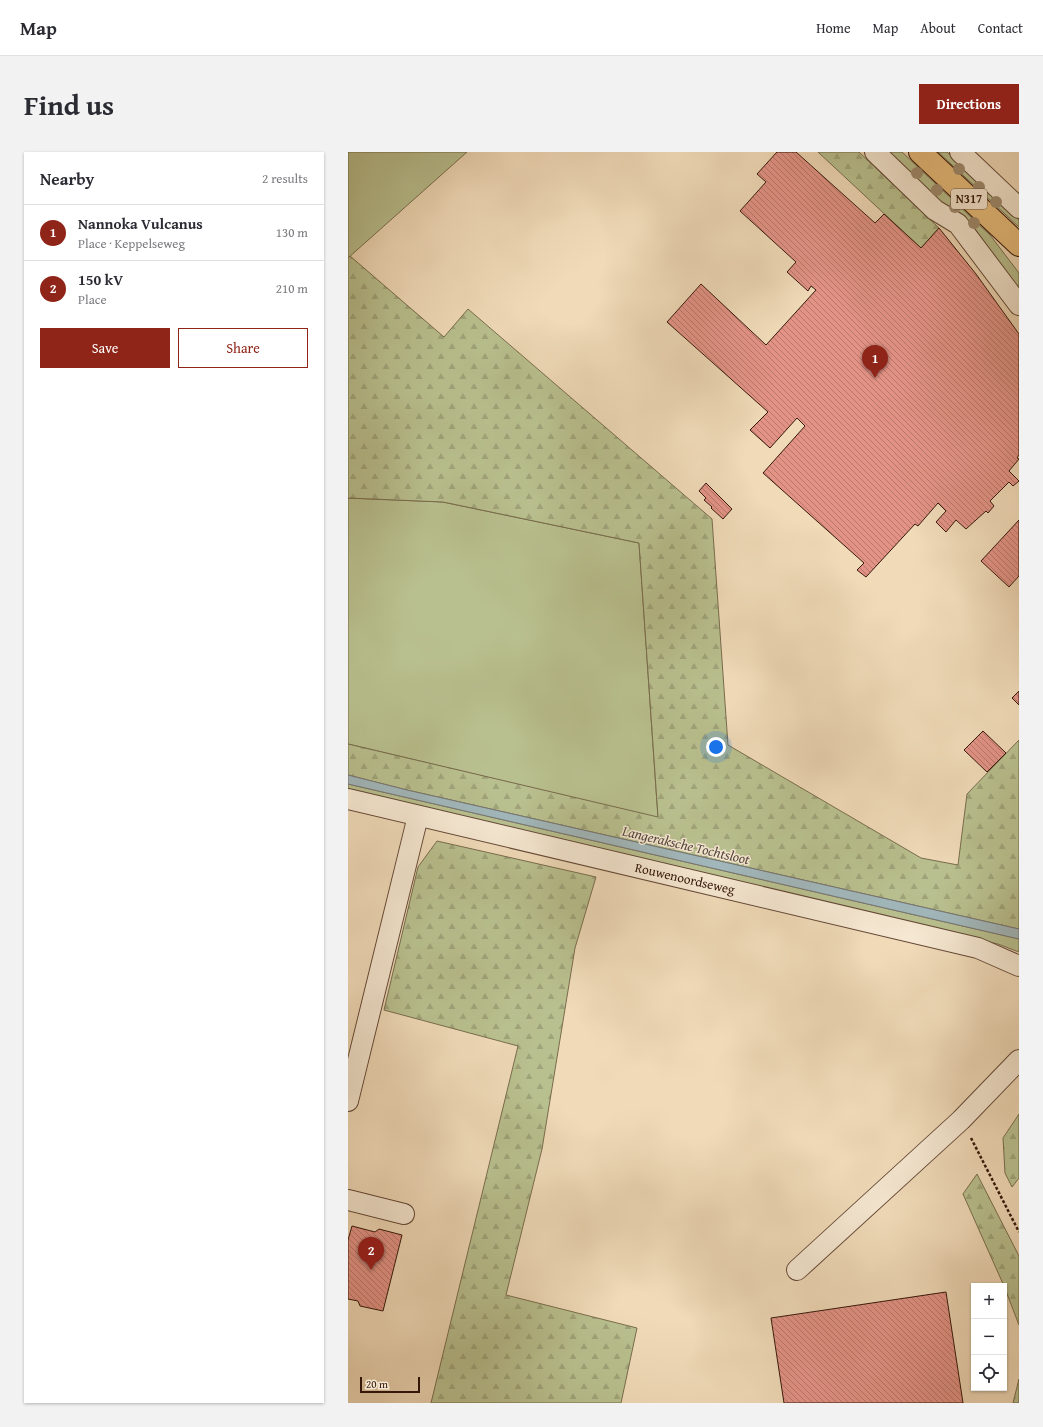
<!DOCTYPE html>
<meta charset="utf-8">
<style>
:root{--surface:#fff;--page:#f2f2f3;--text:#2b2b33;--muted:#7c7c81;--line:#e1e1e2;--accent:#8f2418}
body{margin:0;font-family:"Gentium Book Plus",serif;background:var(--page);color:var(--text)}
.controls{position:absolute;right:12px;bottom:12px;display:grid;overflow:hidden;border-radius:0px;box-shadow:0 1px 3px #0004}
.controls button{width:36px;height:36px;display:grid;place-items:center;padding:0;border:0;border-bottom:1px solid var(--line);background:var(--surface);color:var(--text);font:20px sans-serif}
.scale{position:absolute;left:12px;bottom:10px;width:60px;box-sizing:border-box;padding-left:4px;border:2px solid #36180b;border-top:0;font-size:11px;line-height:14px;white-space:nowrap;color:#36180b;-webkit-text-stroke:3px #f5e7d1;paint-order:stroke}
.you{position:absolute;left:368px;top:595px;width:14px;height:14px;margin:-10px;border:3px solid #fff;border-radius:50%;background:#1a73e8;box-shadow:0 0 0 6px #1a73e833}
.badge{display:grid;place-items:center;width:26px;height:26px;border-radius:50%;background:var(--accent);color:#fff;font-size:13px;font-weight:700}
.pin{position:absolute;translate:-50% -33px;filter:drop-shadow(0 1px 2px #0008)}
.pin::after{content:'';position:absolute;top:21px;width:14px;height:12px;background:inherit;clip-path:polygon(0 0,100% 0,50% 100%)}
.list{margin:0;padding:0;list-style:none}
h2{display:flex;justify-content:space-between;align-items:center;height:52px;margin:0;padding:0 16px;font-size:17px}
h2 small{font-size:13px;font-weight:400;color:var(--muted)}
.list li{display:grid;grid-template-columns:26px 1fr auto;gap:12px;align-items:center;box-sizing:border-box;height:56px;padding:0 16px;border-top:1px solid var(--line)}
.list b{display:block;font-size:15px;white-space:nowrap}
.list p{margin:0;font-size:13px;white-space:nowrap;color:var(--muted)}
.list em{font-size:13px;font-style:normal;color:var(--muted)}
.actions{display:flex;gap:8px;padding:12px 16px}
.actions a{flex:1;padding:9px 0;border:1px solid var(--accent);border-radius:0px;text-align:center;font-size:14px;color:var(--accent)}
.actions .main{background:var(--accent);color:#fff}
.icon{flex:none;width:22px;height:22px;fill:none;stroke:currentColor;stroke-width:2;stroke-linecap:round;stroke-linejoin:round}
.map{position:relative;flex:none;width:671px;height:1251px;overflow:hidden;border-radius:0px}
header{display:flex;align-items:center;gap:24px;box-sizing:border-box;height:56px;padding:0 20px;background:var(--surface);border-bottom:1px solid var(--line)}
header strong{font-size:19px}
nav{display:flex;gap:22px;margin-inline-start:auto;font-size:14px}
.intro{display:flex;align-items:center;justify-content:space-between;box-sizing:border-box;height:96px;padding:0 24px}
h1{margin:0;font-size:28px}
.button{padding:10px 18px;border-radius:0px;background:var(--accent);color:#fff;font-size:14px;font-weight:700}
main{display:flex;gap:24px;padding:0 24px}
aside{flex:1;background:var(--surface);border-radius:0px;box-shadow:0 1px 3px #0004}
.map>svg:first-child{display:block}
.grass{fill:#b9c08f;stroke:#786c4d}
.forest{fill:url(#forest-firs);stroke:#786c4d}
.water{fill:#a1b7bb;stroke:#767775}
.building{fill:url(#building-back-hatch);stroke:#36180b}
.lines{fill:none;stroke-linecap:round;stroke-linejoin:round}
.minor-casing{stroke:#644836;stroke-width:22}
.major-casing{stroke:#36180b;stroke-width:24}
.path{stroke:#36180b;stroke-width:2.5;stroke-dasharray:3 2;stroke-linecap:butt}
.minor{stroke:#f5e7d1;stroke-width:20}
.major{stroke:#e8bd7c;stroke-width:22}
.tree{fill:#9f8b6f}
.labels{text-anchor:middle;stroke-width:3;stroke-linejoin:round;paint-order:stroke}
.shield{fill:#f5e7d1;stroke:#6f5646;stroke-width:1}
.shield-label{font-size:12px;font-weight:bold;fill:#36180b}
.street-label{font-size:13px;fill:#36180b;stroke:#f5e7d1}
.water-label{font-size:14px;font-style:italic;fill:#564840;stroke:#f5e7d1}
</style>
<header>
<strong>Map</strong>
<nav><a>Home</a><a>Map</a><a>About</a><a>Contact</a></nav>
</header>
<div class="intro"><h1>Find us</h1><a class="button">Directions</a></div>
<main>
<aside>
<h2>Nearby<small>2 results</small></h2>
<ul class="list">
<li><span class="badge">1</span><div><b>Nannoka Vulcanus</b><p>Place · Keppelseweg</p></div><em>130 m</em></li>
<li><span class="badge">2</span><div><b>150 kV</b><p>Place</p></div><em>210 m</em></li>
</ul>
<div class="actions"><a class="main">Save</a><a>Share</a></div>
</aside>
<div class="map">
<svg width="671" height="1251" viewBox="0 0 671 1251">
<defs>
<pattern id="forest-firs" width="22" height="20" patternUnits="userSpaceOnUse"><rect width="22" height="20" fill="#b9c08f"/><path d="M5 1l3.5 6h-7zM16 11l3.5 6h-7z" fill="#a0a47a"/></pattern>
<pattern id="building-back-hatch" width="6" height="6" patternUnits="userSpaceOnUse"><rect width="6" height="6" fill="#e39386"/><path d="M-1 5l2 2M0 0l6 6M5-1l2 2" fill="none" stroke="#b9776c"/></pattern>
</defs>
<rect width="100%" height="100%" fill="#f0dab8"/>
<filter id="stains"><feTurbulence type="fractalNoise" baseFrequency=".005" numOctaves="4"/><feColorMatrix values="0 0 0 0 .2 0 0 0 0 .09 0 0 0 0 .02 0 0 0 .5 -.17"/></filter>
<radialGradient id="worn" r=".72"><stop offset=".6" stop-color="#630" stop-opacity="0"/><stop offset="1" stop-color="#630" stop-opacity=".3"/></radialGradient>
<!-- grass -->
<g class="grass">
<polygon points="0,0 119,0 0,106"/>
<polygon points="539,0 554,0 642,83 671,121 671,134 665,134 655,116 622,70 614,62 593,51"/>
<polygon points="590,0 599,0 671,68 671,75"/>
<polygon points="0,346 95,350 291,391 310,666 0,592"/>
<polygon points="0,632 671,787 671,800 650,792 0,638"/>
</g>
<!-- forest -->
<g class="forest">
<polygon points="470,0 511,0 591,76 573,96"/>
<polygon points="2,104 96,185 120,157 364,367 380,593 573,706 610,713 619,642 671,588 671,777 59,638 0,623 0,592 310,665 291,391 95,350 0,346 0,106"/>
<polygon points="89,689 248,725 227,796 194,997 158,1143 289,1176 273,1251 83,1251 170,894 36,858 70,715"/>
<polygon points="671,962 671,1026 664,1035 657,1021 655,986"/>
<polygon points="629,1022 671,1104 671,1173 656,1134 615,1042"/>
<polygon points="671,1227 671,1251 665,1251"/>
</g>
<!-- water -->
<polygon class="water" points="0,623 59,638 671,777 671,787 0,632"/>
<!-- building -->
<g class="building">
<polygon points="429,0 448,0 527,71 536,62 573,96 591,76 628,122 671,182 671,303 669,306 671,307 661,319 671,329 665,334 661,330 642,349 646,354 640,361 638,359 618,377 608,368 598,380 588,370 598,359 590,351 570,374 567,372 518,425 509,418 516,411 415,321 457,274 449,266 422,296 402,278 420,260 319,170 353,132 418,193 468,138 463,134 460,139 439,120 448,110 392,59 418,30 409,22"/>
<polygon points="358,331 384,357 375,367 363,356 364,355 356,348 358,346 351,339"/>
<polygon points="671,368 671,424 661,435 633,409"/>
<polygon points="671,539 671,553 664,546"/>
<polygon points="635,579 658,601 639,620 616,598"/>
<polygon points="4,1074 27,1080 31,1077 54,1083 35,1159 12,1154 10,1149 0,1147 0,1088"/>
<polygon points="598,1140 615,1251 436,1251 423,1166"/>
</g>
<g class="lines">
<defs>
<g id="minor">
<polyline points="527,0 587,58 610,72 671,153"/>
<polyline points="612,0 671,56"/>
<polyline points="0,647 630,796 671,814"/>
<polyline points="0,949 70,664"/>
<polyline points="0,1048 56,1062"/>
<polyline points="449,1118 613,968 671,908"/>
</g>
<polyline id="major" points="572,0 671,93"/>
</defs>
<!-- minor casing -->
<use href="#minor" class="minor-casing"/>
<!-- major casing -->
<use href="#major" class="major-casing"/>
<!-- path -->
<polyline class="path" points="623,986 671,1080"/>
<!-- minor -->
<use href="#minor" class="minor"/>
<!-- major -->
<use href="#major" class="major"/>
</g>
<!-- trees -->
<g class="tree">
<circle cx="611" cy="17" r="6"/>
<circle cx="569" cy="21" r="6"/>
<circle cx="631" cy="35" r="6"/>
<circle cx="589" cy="38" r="6"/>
<circle cx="648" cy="50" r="6"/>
<circle cx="607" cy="55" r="6"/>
<circle cx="626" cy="71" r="6"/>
</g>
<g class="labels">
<!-- shield labels -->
<rect class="shield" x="603" y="37" width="36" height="20" rx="3"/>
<g class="shield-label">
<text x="621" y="51">N317</text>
</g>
<!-- street labels -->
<g class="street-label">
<text transform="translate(337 726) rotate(13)" y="5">Rouwenoordseweg</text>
</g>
<!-- water labels -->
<g class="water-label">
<text transform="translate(338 693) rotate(13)" y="5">Langeraksche Tochtsloot</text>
</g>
</g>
<rect width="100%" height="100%" filter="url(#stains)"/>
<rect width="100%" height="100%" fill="url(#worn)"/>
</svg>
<div class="controls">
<button>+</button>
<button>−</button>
<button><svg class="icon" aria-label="locate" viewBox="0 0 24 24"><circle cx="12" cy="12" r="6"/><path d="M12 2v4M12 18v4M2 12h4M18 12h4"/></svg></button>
</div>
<div class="scale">20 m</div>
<div class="you"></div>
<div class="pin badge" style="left:527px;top:226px">1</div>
<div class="pin badge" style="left:23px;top:1118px">2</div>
</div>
</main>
